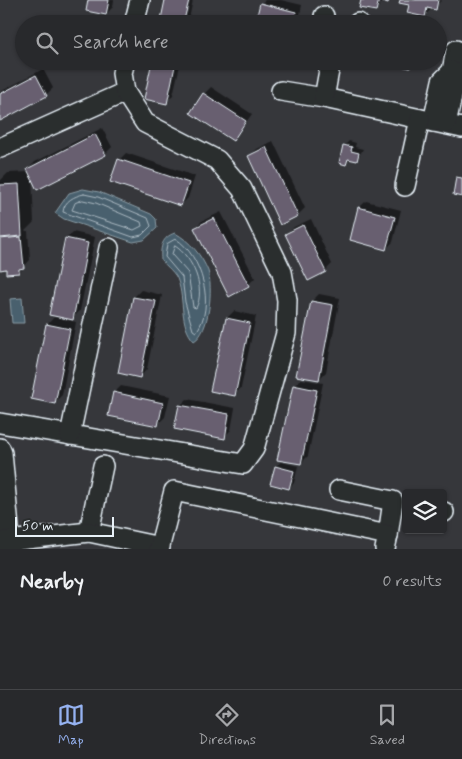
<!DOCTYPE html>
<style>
:root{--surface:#28292c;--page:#303134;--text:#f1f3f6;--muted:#a5a6a9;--line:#444548;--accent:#95b2f1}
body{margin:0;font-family:Mynerve,sans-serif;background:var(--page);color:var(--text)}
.controls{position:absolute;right:15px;bottom:15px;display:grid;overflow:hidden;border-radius:5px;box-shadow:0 1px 4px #0004}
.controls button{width:45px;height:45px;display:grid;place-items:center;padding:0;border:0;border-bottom:1px solid var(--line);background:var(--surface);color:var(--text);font:25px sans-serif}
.scale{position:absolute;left:15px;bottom:12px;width:99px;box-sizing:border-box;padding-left:5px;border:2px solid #e8f1f8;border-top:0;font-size:14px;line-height:18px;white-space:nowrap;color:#e8f1f8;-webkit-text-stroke:4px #2a2d2e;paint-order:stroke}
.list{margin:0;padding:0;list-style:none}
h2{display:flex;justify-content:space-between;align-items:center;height:65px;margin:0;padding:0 20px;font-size:21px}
h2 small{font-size:16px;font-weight:400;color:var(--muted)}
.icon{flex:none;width:28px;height:28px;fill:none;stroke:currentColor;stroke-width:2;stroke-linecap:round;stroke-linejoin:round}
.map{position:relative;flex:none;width:462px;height:549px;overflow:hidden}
.search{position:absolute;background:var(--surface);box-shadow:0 1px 4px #0004;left:15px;right:15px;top:15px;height:55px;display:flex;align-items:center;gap:12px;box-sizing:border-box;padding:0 18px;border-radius:28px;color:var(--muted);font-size:19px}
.sheet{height:140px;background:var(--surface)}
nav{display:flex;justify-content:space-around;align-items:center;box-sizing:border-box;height:70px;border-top:1px solid var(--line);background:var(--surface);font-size:14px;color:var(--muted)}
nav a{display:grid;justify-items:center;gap:2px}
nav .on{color:var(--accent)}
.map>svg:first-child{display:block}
.water{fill:#4a616e;stroke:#899ba5}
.shadow{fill:#0007}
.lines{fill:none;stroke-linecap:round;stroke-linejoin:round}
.shore{stroke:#a9b7c1;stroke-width:1}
.building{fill:#685f6f;stroke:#e8f1f8}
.minor-casing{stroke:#e8f1f8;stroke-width:22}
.minor{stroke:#2a2d2e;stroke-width:19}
</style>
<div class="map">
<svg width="462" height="549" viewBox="0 0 462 549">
<rect width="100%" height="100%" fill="#36373b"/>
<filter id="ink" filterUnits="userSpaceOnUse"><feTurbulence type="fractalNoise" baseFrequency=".02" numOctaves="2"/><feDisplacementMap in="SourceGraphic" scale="10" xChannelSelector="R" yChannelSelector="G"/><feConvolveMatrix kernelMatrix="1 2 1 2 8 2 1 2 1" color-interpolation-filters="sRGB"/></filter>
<g filter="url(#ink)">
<!-- water -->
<g class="water">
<polygon points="83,189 99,192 151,214 156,219 157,228 144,240 133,242 64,219 55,213 69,193"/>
<path d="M175 233C190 241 202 256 208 271 213 287 210 332 194 341 179 325 185 300 178 281 176 273 166 266 161 260 160 247 162 237 175 233Z"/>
<polygon points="22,298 24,323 12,323 10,299"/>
</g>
<!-- shadow -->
<g class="shadow">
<polygon points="89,0 114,0 113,7 106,14"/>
<polygon points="190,0 193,0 188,24 185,24"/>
<polygon points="265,0 281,0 302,5 298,24 256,24 261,4"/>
<polygon points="363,0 389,0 384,0 376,10"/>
<polygon points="401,0 442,0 425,15"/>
<polygon points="153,61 181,61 173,95 166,102"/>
<polygon points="43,69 53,88 46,95 0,120 0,92"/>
<polygon points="211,87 252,114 233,140 204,94"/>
<polygon points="102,128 112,147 105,154 32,176 34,222 25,231 28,231 30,260 19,272 7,268 0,259 0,239 2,237 0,237 0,181 8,173 29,172 28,169 35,162"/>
<polygon points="273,141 305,208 298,215 281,223 250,156 257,149"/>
<polygon points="349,141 356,143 355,147 363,149 357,160 351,158 346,163 344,146"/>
<polygon points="126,153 195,176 188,198 181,205 119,160"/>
<polygon points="366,201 401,210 393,242 386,249 359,208"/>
<polygon points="221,212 255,278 248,285 195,228 202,221"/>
<polygon points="311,219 332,264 325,271 287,234 294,227"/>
<polygon points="73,232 95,237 80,311 72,318 66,239"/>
<polygon points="141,290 162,295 147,369 140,377 134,297"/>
<polygon points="319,294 340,298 326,372 319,379 312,301"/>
<polygon points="234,311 256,316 241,388 234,395 212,390 227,318"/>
<polygon points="54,317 76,322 62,395 55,402 47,325"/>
<polygon points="301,379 323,383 308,456 301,463 294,386"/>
<polygon points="121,386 170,396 165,417 158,424 114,393"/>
<polygon points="187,399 235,408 231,430 224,437 180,406"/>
<polygon points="281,462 298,466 294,483 289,488 271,483 276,466"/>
</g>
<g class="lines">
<!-- shore -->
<g class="shore">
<path d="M84 194 98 197 148 218 151 226 142 235 133 237 63 212C64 201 74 196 84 194Z"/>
<polygon points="83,200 96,203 141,222 142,226 134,230 72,210 75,203"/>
<path d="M176 239C202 255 216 307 196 332L193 330 185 302 182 277 165 257 167 244Z"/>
<path d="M175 246C193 257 206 289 196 308L193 307 188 273 172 255Z"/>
</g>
</g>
<!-- building -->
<g class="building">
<polygon points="88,0 109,0 106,15 86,11"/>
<polygon points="165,0 189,0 183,24 160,24"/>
<polygon points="361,0 389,0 388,3 379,0 376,11 359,8"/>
<polygon points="400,0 438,0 436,10 427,8 425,17 407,13 409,5 399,3"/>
<polygon points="260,3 296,12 293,24 255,24"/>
<polygon points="152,61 176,61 167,104 144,99"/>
<polygon points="393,61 412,61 410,68 392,64"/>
<polygon points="36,75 47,96 0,121 0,94"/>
<polygon points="203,93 246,121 233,141 190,113"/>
<polygon points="95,134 106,155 37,190 27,169"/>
<polygon points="343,145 352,147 351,151 359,153 357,161 348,159 346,165 339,163"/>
<polygon points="266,147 298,216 280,225 248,156"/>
<polygon points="118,159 189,183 181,206 110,182"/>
<polygon points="456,177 462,178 462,197 453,195"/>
<polygon points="19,184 22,236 0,238 0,185"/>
<polygon points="358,207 395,217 386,250 350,240"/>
<polygon points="214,218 249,286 229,297 194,228"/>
<polygon points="303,225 326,272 308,281 285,234"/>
<polygon points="21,237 24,268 19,269 19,273 6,274 6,269 0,270 0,239"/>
<polygon points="65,238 88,243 73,320 49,315"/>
<polygon points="133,297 156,301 140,378 118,373"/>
<polygon points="311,301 333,305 319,380 296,376"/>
<polygon points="226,318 250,323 235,396 210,391"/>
<polygon points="46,324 70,329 55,404 31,399"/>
<polygon points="293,385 317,390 301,464 277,460"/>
<polygon points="113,392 163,403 158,426 108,416"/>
<polygon points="179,405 229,414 225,439 174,429"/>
<polygon points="275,466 294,471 289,489 270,484"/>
</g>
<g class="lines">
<defs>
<g id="minor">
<polyline points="134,24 140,0"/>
<polyline points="324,24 324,16"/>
<polyline points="358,24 358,23"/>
<polyline points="452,71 456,50"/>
<polyline points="281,91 324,98 462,128"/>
<polyline points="324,98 330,65 329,61"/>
<polyline points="433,122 442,81 452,71 455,82 446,124"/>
<polyline points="0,148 125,92"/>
<polyline points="405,186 420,119"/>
<polyline points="0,423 243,464 254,449 286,333 287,300 282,272 242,189 217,160 145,123 125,92 122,73 125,61"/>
<polyline points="70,435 109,248"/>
<polyline points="0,448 2,453 11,549"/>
<polyline points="339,490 393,501 388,535"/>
<polyline points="443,512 444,512"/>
<polyline points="89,532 103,466"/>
<polyline points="0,542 89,532 160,547"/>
<polyline points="159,549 174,491 388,535 385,549"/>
</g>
</defs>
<!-- minor casing -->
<use href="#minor" class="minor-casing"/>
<!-- minor -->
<use href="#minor" class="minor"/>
</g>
</g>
</svg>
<div class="controls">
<button><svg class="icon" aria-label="layers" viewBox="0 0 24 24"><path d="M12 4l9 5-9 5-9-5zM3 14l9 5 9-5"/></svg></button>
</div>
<div class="scale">50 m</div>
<div class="search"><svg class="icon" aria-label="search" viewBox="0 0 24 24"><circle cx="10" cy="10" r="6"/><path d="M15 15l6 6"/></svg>Search here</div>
</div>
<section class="sheet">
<h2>Nearby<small>0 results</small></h2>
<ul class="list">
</ul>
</section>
<nav>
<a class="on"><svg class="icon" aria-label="map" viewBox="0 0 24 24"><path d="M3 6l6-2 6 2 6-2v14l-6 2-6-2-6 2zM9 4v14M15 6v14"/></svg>Map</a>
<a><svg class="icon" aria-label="directions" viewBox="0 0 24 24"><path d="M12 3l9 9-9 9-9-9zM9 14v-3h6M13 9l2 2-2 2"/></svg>Directions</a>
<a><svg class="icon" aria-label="saved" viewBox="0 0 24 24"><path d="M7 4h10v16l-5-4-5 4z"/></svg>Saved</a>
</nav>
